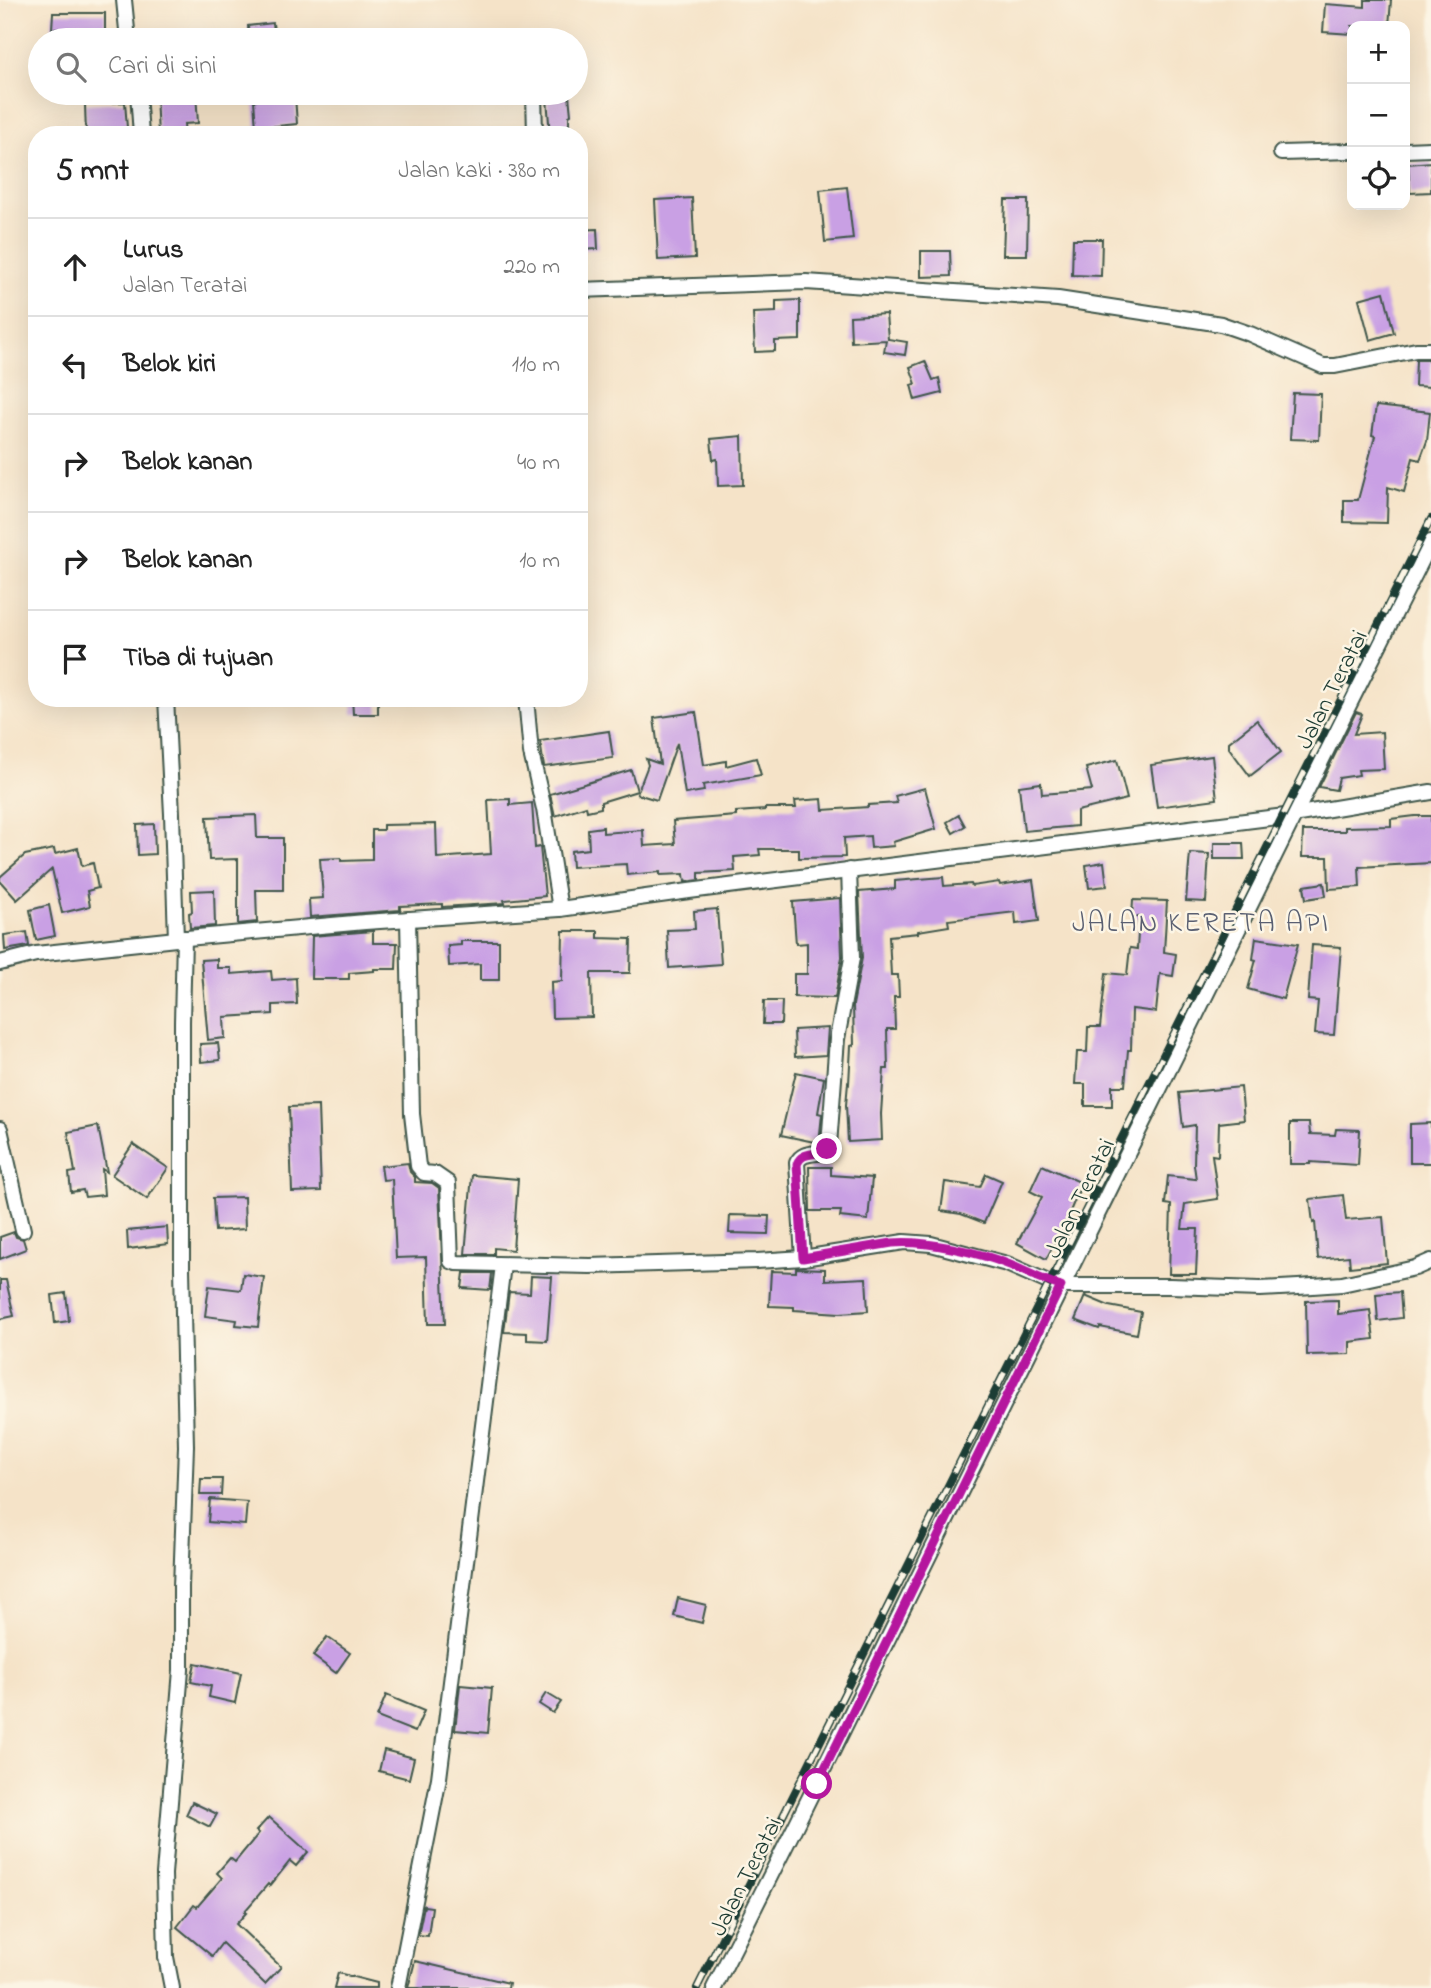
<!DOCTYPE html>
<html lang="id">
<meta charset="utf-8">
<style>
:root{--surface:#fff;--page:#f2f2f2;--text:#222;--muted:#767676;--line:#e0e0e0}
body{margin:0;font-family:"Indie Flower",sans-serif;background:var(--page);color:var(--text)}
.controls{position:absolute;right:21px;top:21px;display:grid;overflow:hidden;border-radius:14px;box-shadow:0 7px 28px #0002}
.controls button{width:63px;height:63px;display:grid;place-items:center;padding:0;border:0;border-bottom:2px solid var(--line);background:var(--surface);color:var(--text);font:35px sans-serif}
.stop{position:absolute;width:21px;height:21px;margin:-16px;border:5px solid #b5179e;border-radius:50%;background:#fff}
.stop.end{background:#b5179e;border-color:#fff;box-shadow:0 2px 7px #0008}
.list{margin:0;padding:0;list-style:none}
h2{display:flex;justify-content:space-between;align-items:center;height:91px;margin:0;padding:0 28px;font-size:30px}
h2 small{font-size:23px;font-weight:400;color:var(--muted)}
.list li{display:grid;grid-template-columns:46px 1fr auto;gap:21px;align-items:center;box-sizing:border-box;height:98px;padding:0 28px;border-top:2px solid var(--line)}
.list b{display:block;font-size:26px;white-space:nowrap}
.list p{margin:0;font-size:23px;white-space:nowrap;color:var(--muted)}
.list em{font-size:23px;font-style:normal;color:var(--muted)}
.icon{flex:none;width:38px;height:38px;fill:none;stroke:currentColor;stroke-width:2;stroke-linecap:round;stroke-linejoin:round}
.map{position:relative;flex:none;width:1431px;height:1988px;overflow:hidden}
.search{position:absolute;background:var(--surface);box-shadow:0 7px 28px #0002;left:28px;top:28px;width:560px;height:77px;display:flex;align-items:center;gap:18px;box-sizing:border-box;padding:0 24px;border-radius:38px;color:var(--muted);font-size:26px}
.panel{position:absolute;background:var(--surface);box-shadow:0 7px 28px #0002;left:28px;top:126px;width:560px;height:581px;border-radius:28px}
.map>svg:first-child{display:block}
.building{fill:#c9a0e4}
.lines{fill:none;stroke-linecap:round;stroke-linejoin:round}
.street-casing{stroke:#3f564a;stroke-width:18}
.street{stroke:#fff;stroke-width:14}
.rail-casing{stroke:#1f3d34;stroke-width:8}
.rail{stroke:#fcf5e5;stroke-width:5;stroke-dasharray:16;stroke-linecap:butt}
.route{stroke:#b5179e;stroke-width:9}
.labels{text-anchor:middle;stroke-width:5;stroke-linejoin:round;paint-order:stroke}
.street-label{font-size:24px;fill:#1f3d34;stroke:#fcf5e5}
.quarter-label{font-size:28px;letter-spacing:2px;fill:#5a6072;stroke:#fcf5e5}
</style>
<div class="map">
<svg width="1431" height="1988" viewBox="0 0 1431 1988">
<rect width="100%" height="100%" fill="#fcf5e5"/>
<filter id="ink" filterUnits="userSpaceOnUse"><feTurbulence type="fractalNoise" baseFrequency=".0143" numOctaves="2"/><feDisplacementMap in="SourceGraphic" scale="14" xChannelSelector="R" yChannelSelector="G"/><feConvolveMatrix kernelMatrix="1 2 1 2 8 2 1 2 1" color-interpolation-filters="sRGB"/></filter>
<filter id="wash" filterUnits="userSpaceOnUse"><feTurbulence type="fractalNoise" baseFrequency=".00686" numOctaves="4" result="noise"/><feDisplacementMap in="SourceGraphic" scale="28" xChannelSelector="R" yChannelSelector="G"/><feGaussianBlur stdDeviation="1.57" result="paint"/><feColorMatrix in="noise" values="0 0 0 0 0 0 0 0 0 0 0 0 0 0 0 0 0 1.4 0 .05"/><feComposite in="paint" operator="in"/></filter>
<g filter="url(#wash)">
<rect width="100%" height="100%" fill="#f5e3c8"/>
<g id="blocks">
<!-- building -->
<g class="building">
<polygon points="1365,0 1391,0 1389,26 1352,26 1352,34 1323,32 1325,4 1365,7"/>
<polygon points="53,13 105,13 105,39 62,39 62,29 52,29"/>
<polygon points="273,23 275,40 249,40 248,26"/>
<polygon points="196,93 198,123 184,124 185,135 158,135 156,95"/>
<polygon points="569,95 571,115 569,116 569,135 550,135 547,98"/>
<polygon points="295,96 297,124 256,128 254,100"/>
<polygon points="125,102 127,128 105,129 105,135 86,135 85,104"/>
<polygon points="1431,162 1431,192 1410,193 1408,164"/>
<polygon points="847,187 853,239 825,242 820,190"/>
<polygon points="692,198 695,258 658,260 655,200"/>
<polygon points="1005,200 1028,200 1027,255 1003,255"/>
<polygon points="597,229 598,249 579,250 579,230"/>
<polygon points="1073,239 1102,239 1101,276 1072,275"/>
<polygon points="921,251 950,251 951,276 921,277"/>
<polygon points="1384,292 1394,333 1370,340 1359,299"/>
<polygon points="800,300 800,340 775,341 775,351 755,352 753,313 776,312 776,301"/>
<polygon points="886,314 888,339 907,342 905,355 884,352 886,340 851,342 850,316"/>
<polygon points="1416,360 1431,360 1431,387 1415,386"/>
<polygon points="925,361 933,380 939,378 942,393 915,400 911,385 916,384 910,367"/>
<polygon points="1293,393 1321,394 1319,440 1290,439"/>
<polygon points="1376,406 1430,412 1427,441 1420,460 1413,458 1404,492 1388,487 1387,523 1344,522 1344,500 1358,500 1375,436 1372,435"/>
<polygon points="742,436 743,485 718,486 717,459 713,460 711,439"/>
<polygon points="352,698 378,698 378,714 353,714"/>
<polygon points="696,712 704,765 726,761 726,766 756,758 761,775 703,785 704,791 685,794 677,743 657,800 637,794 648,765 646,759 660,764 654,718"/>
<polygon points="1356,712 1362,714 1354,734 1382,732 1384,769 1358,770 1359,775 1339,778 1336,790 1319,787"/>
<polygon points="1257,720 1281,752 1250,776 1229,748 1229,742"/>
<polygon points="609,731 613,758 544,767 540,741"/>
<polygon points="1212,756 1217,799 1157,807 1151,765"/>
<polygon points="1117,760 1127,799 1077,811 1077,826 1024,831 1019,786 1041,783 1042,794 1092,790 1086,768"/>
<polygon points="631,770 637,791 601,802 601,808 587,811 586,806 555,816 550,794"/>
<polygon points="925,788 936,829 893,842 894,846 871,848 870,836 844,838 845,857 799,858 799,849 759,849 760,855 734,857 735,871 699,873 699,880 685,882 684,874 660,875 660,872 627,875 626,864 572,867 571,851 589,849 588,829 603,827 603,833 643,830 644,846 675,844 673,821 736,816 736,812 765,810 765,808 796,808 795,801 822,799 823,810 868,807 868,805 897,803 895,796"/>
<polygon points="510,799 510,805 532,803 535,848 540,847 545,896 504,900 505,903 442,907 442,904 400,906 400,910 310,917 309,899 323,898 320,859 341,858 341,861 372,860 372,830 383,830 383,825 436,824 437,858 491,854 488,800"/>
<polygon points="256,815 257,838 283,838 283,890 256,890 257,922 238,924 238,859 209,860 207,817"/>
<polygon points="959,815 965,826 953,833 947,822"/>
<polygon points="1415,816 1431,816 1431,863 1359,867 1360,887 1329,889 1328,857 1302,857 1303,831 1345,831 1345,827 1391,826 1391,819"/>
<polygon points="154,824 155,854 138,855 137,825"/>
<polygon points="1214,843 1243,843 1244,859 1214,859"/>
<polygon points="78,848 82,866 93,863 98,888 87,891 90,906 62,913 52,869 17,900 0,881 0,877 25,855 54,849 55,854"/>
<polygon points="1190,853 1209,854 1206,902 1186,901"/>
<polygon points="1104,862 1107,886 1089,888 1086,865"/>
<polygon points="943,877 944,886 971,884 972,886 999,882 1000,885 1033,880 1039,921 1016,924 1015,912 948,920 949,926 918,931 918,933 889,936 891,975 898,975 899,997 894,997 895,1029 887,1029 888,1069 884,1069 881,1114 882,1140 848,1142 846,1105 848,1083 849,1084 851,1046 854,1045 853,1005 862,958 859,892 895,889 895,881"/>
<polygon points="1324,883 1326,896 1306,899 1304,886"/>
<polygon points="214,890 215,926 190,928 189,913 192,912 191,891"/>
<polygon points="840,898 842,957 835,998 794,997 794,974 807,974 807,943 796,944 793,902"/>
<polygon points="1133,900 1167,901 1164,952 1176,954 1173,976 1160,974 1156,1012 1132,1009 1131,1050 1128,1050 1125,1086 1112,1086 1112,1106 1085,1106 1085,1084 1075,1084 1077,1052 1087,1052 1088,1027 1100,1027 1106,973 1127,975 1130,948 1137,949 1139,917 1132,917"/>
<polygon points="49,905 55,936 36,940 30,910"/>
<polygon points="717,909 721,964 669,968 667,930 695,929 694,911"/>
<polygon points="373,931 373,943 397,943 396,969 374,969 374,971 349,973 349,979 311,979 312,936"/>
<polygon points="563,931 598,931 598,938 631,939 630,973 591,973 592,1017 552,1018 551,982 562,981"/>
<polygon points="27,932 29,946 5,950 4,935"/>
<polygon points="1256,938 1298,944 1283,999 1248,989 1256,960 1253,959"/>
<polygon points="461,941 499,941 499,980 480,980 480,964 449,966 448,946 461,945"/>
<polygon points="1312,945 1341,947 1334,1035 1315,1034 1318,1001 1308,1000"/>
<polygon points="217,959 217,968 231,968 231,974 271,971 272,980 296,978 297,1004 273,1005 273,1014 224,1017 225,1038 208,1040 201,960"/>
<polygon points="764,1001 782,1001 781,1024 763,1024"/>
<polygon points="828,1028 826,1055 795,1057 794,1030"/>
<polygon points="218,1043 220,1060 201,1062 200,1044"/>
<polygon points="796,1072 824,1078 818,1113 822,1114 819,1143 781,1135"/>
<polygon points="1241,1087 1244,1120 1219,1123 1218,1156 1212,1155 1218,1199 1185,1204 1182,1229 1198,1229 1196,1274 1169,1274 1171,1205 1165,1204 1168,1176 1196,1179 1194,1165 1195,1125 1183,1127 1179,1093"/>
<polygon points="318,1106 321,1191 292,1192 289,1107"/>
<polygon points="1290,1123 1309,1123 1310,1134 1335,1135 1336,1129 1360,1130 1358,1165 1310,1162 1310,1164 1290,1164"/>
<polygon points="1431,1123 1431,1163 1410,1163 1410,1124"/>
<polygon points="98,1126 107,1172 102,1169 104,1195 85,1197 83,1190 71,1192 69,1173 75,1172 68,1132"/>
<polygon points="133,1144 168,1168 147,1199 112,1175"/>
<polygon points="408,1163 410,1172 415,1177 415,1182 432,1183 439,1188 445,1324 428,1324 426,1257 396,1258 392,1179 383,1180 381,1166"/>
<polygon points="1042,1165 1082,1183 1063,1228 1046,1259 1017,1243 1042,1197 1030,1191"/>
<polygon points="809,1167 831,1167 831,1175 872,1178 868,1220 840,1217 841,1211 810,1211"/>
<polygon points="986,1174 1002,1181 984,1223 961,1214 941,1211 945,1182 980,1187"/>
<polygon points="472,1175 518,1179 513,1250 494,1248 494,1254 465,1254"/>
<polygon points="1343,1195 1346,1220 1383,1217 1387,1263 1350,1267 1349,1256 1318,1259 1315,1222 1313,1223 1310,1199"/>
<polygon points="244,1197 245,1229 215,1231 213,1198"/>
<polygon points="730,1215 769,1216 768,1234 729,1233"/>
<polygon points="167,1227 168,1244 128,1249 127,1231"/>
<polygon points="14,1232 16,1237 23,1239 26,1249 0,1259 0,1237"/>
<polygon points="796,1268 825,1269 825,1280 866,1278 868,1311 840,1313 794,1310 794,1307 769,1306 771,1271 796,1272"/>
<polygon points="464,1273 492,1273 490,1290 462,1288"/>
<polygon points="243,1274 264,1277 258,1327 236,1325 237,1320 205,1316 209,1286 241,1290"/>
<polygon points="531,1276 552,1277 547,1341 527,1340 527,1333 504,1332 509,1292 530,1293"/>
<polygon points="0,1280 6,1280 14,1316 0,1319"/>
<polygon points="1400,1292 1402,1318 1378,1321 1376,1294"/>
<polygon points="66,1293 69,1321 55,1323 52,1295"/>
<polygon points="1085,1296 1109,1306 1141,1312 1137,1334 1100,1327 1099,1329 1075,1320"/>
<polygon points="1338,1300 1338,1314 1370,1310 1374,1339 1350,1342 1350,1354 1307,1355 1306,1301"/>
<polygon points="201,1479 222,1479 221,1495 200,1495"/>
<polygon points="210,1499 247,1502 245,1525 208,1522"/>
<polygon points="678,1598 706,1605 702,1623 674,1616"/>
<polygon points="327,1637 350,1653 336,1673 313,1656"/>
<polygon points="195,1663 241,1673 235,1703 209,1697 211,1686 191,1682"/>
<polygon points="460,1685 492,1688 488,1733 455,1730"/>
<polygon points="546,1693 561,1702 553,1713 539,1704"/>
<polygon points="386,1695 424,1711 415,1732 377,1717"/>
<polygon points="384,1750 414,1758 409,1779 379,1771"/>
<polygon points="192,1802 217,1814 210,1827 186,1815"/>
<polygon points="269,1817 308,1852 296,1866 290,1861 270,1886 268,1884 244,1912 246,1913 236,1924 281,1967 265,1984 222,1943 212,1956 177,1927 194,1905 197,1907 222,1878 217,1873 230,1858 235,1862 259,1833 256,1831"/>
<polygon points="424,1906 432,1907 428,1936 418,1935"/>
<polygon points="415,1961 509,1983 508,1988 408,1988"/>
<polygon points="338,1973 377,1983 377,1988 334,1988"/>
</g>
</g>
</g>
<g filter="url(#ink)">
<use href="#blocks" fill-opacity="0" stroke="#3f564a" stroke-width="2"/>
<g class="lines">
<defs>
<g id="street">
<polyline points="124,0 128,40"/>
<polyline points="138,93 141,135"/>
<polyline points="534,93 535,135"/>
<polyline points="1405,150 1431,149"/>
<polyline points="1281,153 1352,151"/>
<polyline points="579,290 806,282 1058,299 1221,324 1250,334 1323,366 1335,366 1416,350 1431,350"/>
<polyline points="166,698 172,814 176,939"/>
<polyline points="526,698 531,753 544,809 560,909"/>
<polyline points="408,919 412,1114 418,1166 424,1173 435,1174 448,1183 451,1261 456,1263 590,1266 757,1261 803,1258 904,1242 931,1244 1007,1264 1048,1282 1061,1286 1170,1286 1260,1289 1298,1287 1342,1284 1415,1268 1431,1261"/>
<polyline points="0,963 36,954 176,939 365,922 560,909 689,891 1293,815 1431,792"/>
<polyline points="0,1129 23,1230"/>
<path d="M803 1258 797 1163C802 1151 815 1155 826 1151L829 1145 837 1039 852 958 849 870"/>
<polyline points="172,1988 166,1957 164,1874 181,1670 181,1587 186,1446 182,1268 182,1022 184,938"/>
<polyline points="398,1988 439,1778 503,1265"/>
<path d="M714 1988C957 1508 1188 1022 1431 542"/>
</g>
</defs>
<!-- street casing -->
<use href="#street" class="street-casing"/>
<!-- street -->
<use href="#street" class="street"/>
<defs>
<polyline id="rail" points="697,1988 1431,519"/>
</defs>
<!-- rail casing -->
<use href="#rail" class="rail-casing"/>
<!-- rail -->
<use href="#rail" class="rail"/>
</g>
</g>
<g class="lines" filter="url(#ink)">
<!-- route -->
<path class="route" d="M817 1784 1061 1286C1043 1281 1027 1272 1010 1265 979 1252 925 1240 892 1243L803 1258 797 1164C802 1150 817 1157 827 1149"/>
</g>
<g class="labels">
<!-- street labels -->
<g class="street-label">
<text transform="translate(1331 689) rotate(-63)" y="8">Jalan Teratai</text>
<text transform="translate(1079 1198) rotate(-64)" y="8">Jalan Teratai</text>
<text transform="translate(745 1876) rotate(-63)" y="8">Jalan Teratai</text>
</g>
<!-- quarter labels -->
<g class="quarter-label">
<text x="1201" y="931">JALAN KERETA API</text>
</g>
</g>
</svg>
<div class="controls">
<button>+</button>
<button>−</button>
<button><svg class="icon" aria-label="locate" viewBox="0 0 24 24"><circle cx="12" cy="12" r="6"/><path d="M12 2v4M12 18v4M2 12h4M18 12h4"/></svg></button>
</div>
<div class="stop" style="left:817px;top:1784px"></div>
<div class="stop end" style="left:827px;top:1149px"></div>
<div class="search"><svg class="icon" aria-label="search" viewBox="0 0 24 24"><circle cx="10" cy="10" r="6"/><path d="M15 15l6 6"/></svg>Cari di sini</div>
<section class="panel">
<h2>5 mnt<small>Jalan kaki · 380 m</small></h2>
<ul class="list">
<li><svg class="icon" aria-label="ahead" viewBox="0 0 24 24"><path d="M12 20V5M6 11l6-6 6 6"/></svg><div><b>Lurus</b><p>Jalan Teratai</p></div><em>220 m</em></li>
<li><svg class="icon" aria-label="left" viewBox="0 0 24 24"><path d="M17 20v-9H6M10 6l-5 5 5 5"/></svg><div><b>Belok kiri</b></div><em>110 m</em></li>
<li><svg class="icon" aria-label="right" viewBox="0 0 24 24"><path d="M7 20v-9h11M14 6l5 5-5 5"/></svg><div><b>Belok kanan</b></div><em>40 m</em></li>
<li><svg class="icon" aria-label="right" viewBox="0 0 24 24"><path d="M7 20v-9h11M14 6l5 5-5 5"/></svg><div><b>Belok kanan</b></div><em>10 m</em></li>
<li><svg class="icon" aria-label="arrive" viewBox="0 0 24 24"><path d="M6 21V4h12l-3 4 3 4H6"/></svg><div><b>Tiba di tujuan</b></div></li>
</ul>
</section>
</div>
